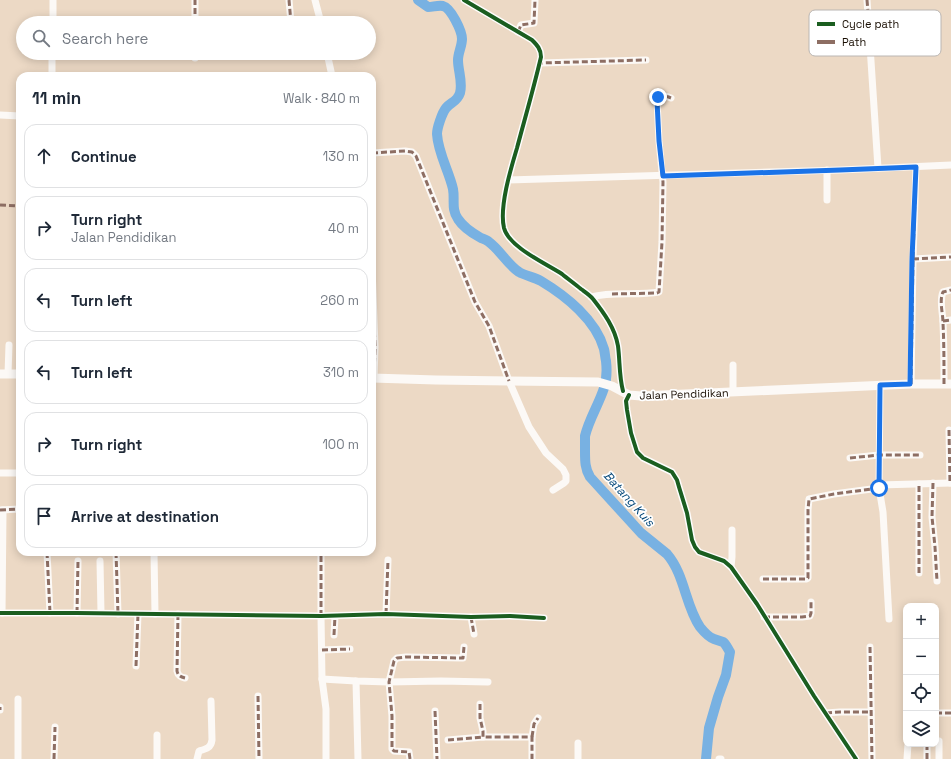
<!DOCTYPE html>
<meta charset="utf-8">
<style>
:root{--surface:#fff;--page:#f2f2f3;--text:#1f2937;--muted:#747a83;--line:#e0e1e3}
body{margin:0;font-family:"Space Grotesk",sans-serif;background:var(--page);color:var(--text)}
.controls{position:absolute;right:12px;bottom:12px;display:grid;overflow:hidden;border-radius:8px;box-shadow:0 2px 10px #0003}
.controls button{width:36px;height:36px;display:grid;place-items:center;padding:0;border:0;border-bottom:1px solid var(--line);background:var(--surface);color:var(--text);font:20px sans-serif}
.stop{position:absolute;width:12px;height:12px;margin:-9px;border:3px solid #1a73e8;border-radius:50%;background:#fff}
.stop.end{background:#1a73e8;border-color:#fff;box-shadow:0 1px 4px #0008}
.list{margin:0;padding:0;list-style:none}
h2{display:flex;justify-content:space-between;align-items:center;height:52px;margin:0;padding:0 16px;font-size:17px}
h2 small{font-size:13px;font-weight:400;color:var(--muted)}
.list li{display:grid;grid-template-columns:26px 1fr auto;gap:12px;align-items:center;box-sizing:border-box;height:64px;margin:0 8px 8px;padding:0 8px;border:1px solid var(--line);border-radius:12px}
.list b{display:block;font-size:15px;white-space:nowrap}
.list p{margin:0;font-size:13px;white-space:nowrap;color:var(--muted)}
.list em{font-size:13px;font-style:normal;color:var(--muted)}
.icon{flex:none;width:22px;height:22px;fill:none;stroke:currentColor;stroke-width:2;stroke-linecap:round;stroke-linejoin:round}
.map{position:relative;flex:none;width:951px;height:759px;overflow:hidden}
.search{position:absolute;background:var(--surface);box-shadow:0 2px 10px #0003;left:16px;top:16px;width:360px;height:44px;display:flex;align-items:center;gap:10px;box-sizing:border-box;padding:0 14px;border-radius:22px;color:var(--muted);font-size:15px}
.panel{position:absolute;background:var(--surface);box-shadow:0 2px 10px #0003;left:16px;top:72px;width:360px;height:484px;border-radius:12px}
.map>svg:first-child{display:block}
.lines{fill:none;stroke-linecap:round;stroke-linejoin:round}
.river{stroke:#78b1e2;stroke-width:10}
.minor{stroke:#fcf9f6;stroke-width:7}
.major{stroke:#fcf9f6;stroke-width:9}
.quiet{stroke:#8d6e63;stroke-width:3;stroke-dasharray:6 3;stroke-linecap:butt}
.cycleway-casing{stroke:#fff;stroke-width:6}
.cycleway{stroke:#1b5e20;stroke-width:4}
.route{stroke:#1a73e8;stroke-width:5}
.labels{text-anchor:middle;stroke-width:3.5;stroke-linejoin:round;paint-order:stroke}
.street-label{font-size:11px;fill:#180d02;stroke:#fff}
.water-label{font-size:12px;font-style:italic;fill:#004577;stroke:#fff}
.key{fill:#fff;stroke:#bab6b3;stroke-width:1}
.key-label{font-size:11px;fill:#180d02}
</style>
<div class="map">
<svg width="951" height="759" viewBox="0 0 951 759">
<rect width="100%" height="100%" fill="#ecd9c5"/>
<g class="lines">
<!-- river -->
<path class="river" d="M418 0 428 7C433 7 438 5 443 6 451 8 462 31 462 39 462 46 458 53 458 60 458 71 463 82 460 93 457 102 451 102 446 108 442 113 437 128 437 134 438 153 449 171 453 189 455 200 451 209 458 219 463 227 472 233 481 238 484 239 487 240 489 242 500 250 507 264 519 272 526 276 534 277 541 281 566 296 596 320 604 349 605 353 605 357 606 361 607 370 607 379 604 388 599 404 589 419 585 436 585 441 585 446 585 451 585 461 585 469 590 477L641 533 667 554C685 575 685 605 700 627 704 632 708 637 714 639 717 640 720 641 723 642 726 644 728 649 730 652L726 675 718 697 709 728 706 759"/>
<!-- minor -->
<g class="minor">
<polyline points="289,0 291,23"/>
<polyline points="315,0 321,23"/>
<path d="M464 0 532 40C537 45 541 49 541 57 534 87 525 118 517 148 511 168 499 207 504 228 509 247 545 263 562 274 568 279 575 284 581 289 585 292 590 295 593 299 604 313 615 328 618 346 620 361 619 376 623 391"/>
<polyline points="867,0 878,168"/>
<polyline points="53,23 53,0"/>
<polyline points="195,23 195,0"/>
<polyline points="518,32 521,25 534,23 535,0"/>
<polyline points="327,53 332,76"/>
<polyline points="195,58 195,53"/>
<polyline points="540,63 646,60"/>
<polyline points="52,76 52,53"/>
<polyline points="0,115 20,116"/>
<polyline points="372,153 405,151 412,152 416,156 475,302 489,326 509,381 529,427 546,453 563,469 566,475 566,481 564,483 553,490"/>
<polyline points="827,170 827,200"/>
<polyline points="508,180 840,170 951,165"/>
<polyline points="913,259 951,257"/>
<polyline points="372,268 375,347 374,378"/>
<path d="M591 297C613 291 638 296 659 292L662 242 663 182 659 141 657 101 658 97C663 95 666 96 671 98"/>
<polyline points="943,321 951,320"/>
<polyline points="733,365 733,392"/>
<polyline points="8,374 9,345"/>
<polyline points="911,384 913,259 916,167"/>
<path d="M944 384C944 364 944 343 943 323 943 313 939 301 943 292L951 290"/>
<polyline points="880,385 879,488 883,512 889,619"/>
<polyline points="629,395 626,401 627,410 631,433 637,452 643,458 672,472 677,480 679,487 687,513 692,540 695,547 699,552 724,561 731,567 757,604 814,696 856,759"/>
<polyline points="949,430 950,483"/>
<polyline points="850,458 879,455 920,455"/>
<polyline points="0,473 20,473"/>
<polyline points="933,483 932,517 935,547 937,581"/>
<polyline points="879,485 951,483"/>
<polyline points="0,510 20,509"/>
<polyline points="47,552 50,613"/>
<polyline points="116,552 118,614"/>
<polyline points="154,552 155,614"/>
<polyline points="321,552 321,616 322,679 326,709 326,759"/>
<polyline points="100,561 101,613"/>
<polyline points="731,567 732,557 732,530"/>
<polyline points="919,573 919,484"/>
<polyline points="763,579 806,579 808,578 808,510 809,499 834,494 879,488"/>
<polyline points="0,613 77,613 321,616 386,614 471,617 510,616 544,618"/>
<polyline points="2,613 3,510"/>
<polyline points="77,613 78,561"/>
<path d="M178 614 177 671C178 676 181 677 185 678"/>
<polyline points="386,614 388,560"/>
<polyline points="471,617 474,634"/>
<polyline points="764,617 802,617 810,616 811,613 811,602"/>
<polyline points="334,635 335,616"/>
<polyline points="870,647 872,759"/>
<polyline points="322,650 350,649"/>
<polyline points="136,666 138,614"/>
<polyline points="322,679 356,681 389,682 441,681 488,682"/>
<polyline points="356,681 358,759"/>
<polyline points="258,696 259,759"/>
<polyline points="480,704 480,718 483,731 483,737 532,737 532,759"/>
<polyline points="0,710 0,707"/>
<polyline points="435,711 437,759"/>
<polyline points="826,713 840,712 871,712"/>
<polyline points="936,713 951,713"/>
<polyline points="157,735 157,759"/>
<polyline points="532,737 534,724 538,718"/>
<polyline points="448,740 483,737"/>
<polyline points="18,759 18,699"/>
<polyline points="54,759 55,727"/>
<path d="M197 759 199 751C206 749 211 748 212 740L211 701"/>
<polyline points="410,759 409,752 394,751 392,749 392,716 389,682 394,661 397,658 406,657 463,658 464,647"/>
<polyline points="578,759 578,743"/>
<polyline points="719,759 721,759"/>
<polyline points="907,759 908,744"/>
<polyline points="927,759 927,744"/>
<polyline points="939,759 939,741"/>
</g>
<!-- major -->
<g class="major">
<polyline points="0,374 20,374"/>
<polyline points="372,378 436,380 598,382 612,386 629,395 641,396 911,384 951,384"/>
</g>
<!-- quiet -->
<g class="quiet">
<polyline points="289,0 291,23"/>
<polyline points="867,0 868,12"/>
<polyline points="195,23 195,0"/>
<polyline points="518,32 521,25 534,23 535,0"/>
<polyline points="195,58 195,53"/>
<polyline points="541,60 540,63 646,60"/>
<polyline points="372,153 405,151 412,152 416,156 475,302 489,326 509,381"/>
<polyline points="0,205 20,206"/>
<polyline points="913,259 951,257"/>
<polyline points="372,268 375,347 374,378"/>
<path d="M612 294 657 293 659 292 662 242 663 182 659 141 657 101 658 97C663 95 666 96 671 98"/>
<polyline points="943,321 951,320"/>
<polyline points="911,384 913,259 916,167"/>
<path d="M944 384C944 364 944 343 943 323 943 313 939 301 943 292L951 290"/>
<polyline points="949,430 950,483"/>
<polyline points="850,458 879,455 920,455"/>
<polyline points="933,483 932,517 935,547 937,581"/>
<polyline points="0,510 20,509"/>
<polyline points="47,552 50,613"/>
<polyline points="116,552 118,614"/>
<polyline points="919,573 919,484"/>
<polyline points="763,579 806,579 808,578 808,510 809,499 834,494 879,488"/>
<polyline points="77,613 78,561"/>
<path d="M178 614 177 671C178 676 181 677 185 678"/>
<polyline points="386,614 388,560"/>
<polyline points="321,616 321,552"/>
<polyline points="471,617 474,634"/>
<polyline points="764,617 802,617 810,616 811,613 811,602"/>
<polyline points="334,635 335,616"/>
<polyline points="870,647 872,759"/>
<polyline points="322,650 350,649"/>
<polyline points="136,666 138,614"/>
<polyline points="258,696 259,759"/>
<polyline points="480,704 480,718 483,731 483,737 532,737 532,759"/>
<polyline points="0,710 0,707"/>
<polyline points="435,711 437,759"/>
<polyline points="826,713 840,712 871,712"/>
<polyline points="936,713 951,713"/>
<polyline points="532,737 534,724 538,718"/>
<polyline points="448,740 483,737"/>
<polyline points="54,759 55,727"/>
<polyline points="410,759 409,752 394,751 392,749 392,716 389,682 394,661 397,658 406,657 463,658 464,647"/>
<polyline points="927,759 927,744"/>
</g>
<defs>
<g id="cycleway">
<path d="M464 0 532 40C537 45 541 49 541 57 534 87 525 118 517 148 511 168 499 207 504 228 509 247 545 263 562 274 568 279 575 284 581 289 585 292 590 295 593 299 604 313 615 328 618 346 620 361 619 376 623 391"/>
<polyline points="629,395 626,401 627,410 631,433 637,452 643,458 672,472 677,480 679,487 687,513 692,540 695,547 699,552 724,561 731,567 757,604 814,696 856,759"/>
<polyline points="0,613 77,613 321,616 386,614 471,617 510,616 544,618"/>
</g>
</defs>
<!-- cycleway casing -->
<use href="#cycleway" class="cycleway-casing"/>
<!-- cycleway -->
<use href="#cycleway" class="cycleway"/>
</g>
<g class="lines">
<!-- route -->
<polyline class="route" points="658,97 657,101 659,141 663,176 840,170 916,167 912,259 910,384 880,385 879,488"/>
</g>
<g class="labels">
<!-- street labels -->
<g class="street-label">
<text transform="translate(684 394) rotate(-2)" y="4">Jalan Pendidikan</text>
</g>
<!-- water labels -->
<g class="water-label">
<text transform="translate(629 499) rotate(48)" y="4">Batang Kuis</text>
</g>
</g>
<!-- legend -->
<rect x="809" y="10" width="132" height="46" rx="6" class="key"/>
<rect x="817" y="22" width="18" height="4" fill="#1b5e20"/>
<rect x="817" y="40" width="18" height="4" fill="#8d6e63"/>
<g class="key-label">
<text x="842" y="28">Cycle path</text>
<text x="842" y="46">Path</text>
</g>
</svg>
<div class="controls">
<button>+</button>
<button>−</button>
<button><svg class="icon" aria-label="locate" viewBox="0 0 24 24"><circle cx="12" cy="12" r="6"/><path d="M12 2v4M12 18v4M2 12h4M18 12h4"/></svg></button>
<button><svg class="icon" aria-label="layers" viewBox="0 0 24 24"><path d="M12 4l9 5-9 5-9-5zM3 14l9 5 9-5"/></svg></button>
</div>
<div class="stop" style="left:879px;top:488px"></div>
<div class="stop end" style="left:658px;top:97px"></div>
<div class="search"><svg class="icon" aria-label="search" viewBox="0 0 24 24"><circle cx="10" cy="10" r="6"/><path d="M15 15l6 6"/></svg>Search here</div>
<section class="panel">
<h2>11 min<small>Walk · 840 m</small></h2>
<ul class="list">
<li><svg class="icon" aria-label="ahead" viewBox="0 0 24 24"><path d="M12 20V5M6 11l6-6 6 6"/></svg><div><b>Continue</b></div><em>130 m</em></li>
<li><svg class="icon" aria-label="right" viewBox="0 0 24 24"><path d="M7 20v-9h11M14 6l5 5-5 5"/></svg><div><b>Turn right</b><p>Jalan Pendidikan</p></div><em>40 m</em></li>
<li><svg class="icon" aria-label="left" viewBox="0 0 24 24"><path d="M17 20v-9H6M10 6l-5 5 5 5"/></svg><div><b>Turn left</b></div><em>260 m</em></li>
<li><svg class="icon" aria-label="left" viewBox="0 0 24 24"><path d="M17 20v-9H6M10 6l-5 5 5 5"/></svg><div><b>Turn left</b></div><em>310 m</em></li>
<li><svg class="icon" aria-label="right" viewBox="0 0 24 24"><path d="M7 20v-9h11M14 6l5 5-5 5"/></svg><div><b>Turn right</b></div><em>100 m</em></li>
<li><svg class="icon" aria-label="arrive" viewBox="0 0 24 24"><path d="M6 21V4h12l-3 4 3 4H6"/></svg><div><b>Arrive at destination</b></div></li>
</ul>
</section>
</div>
